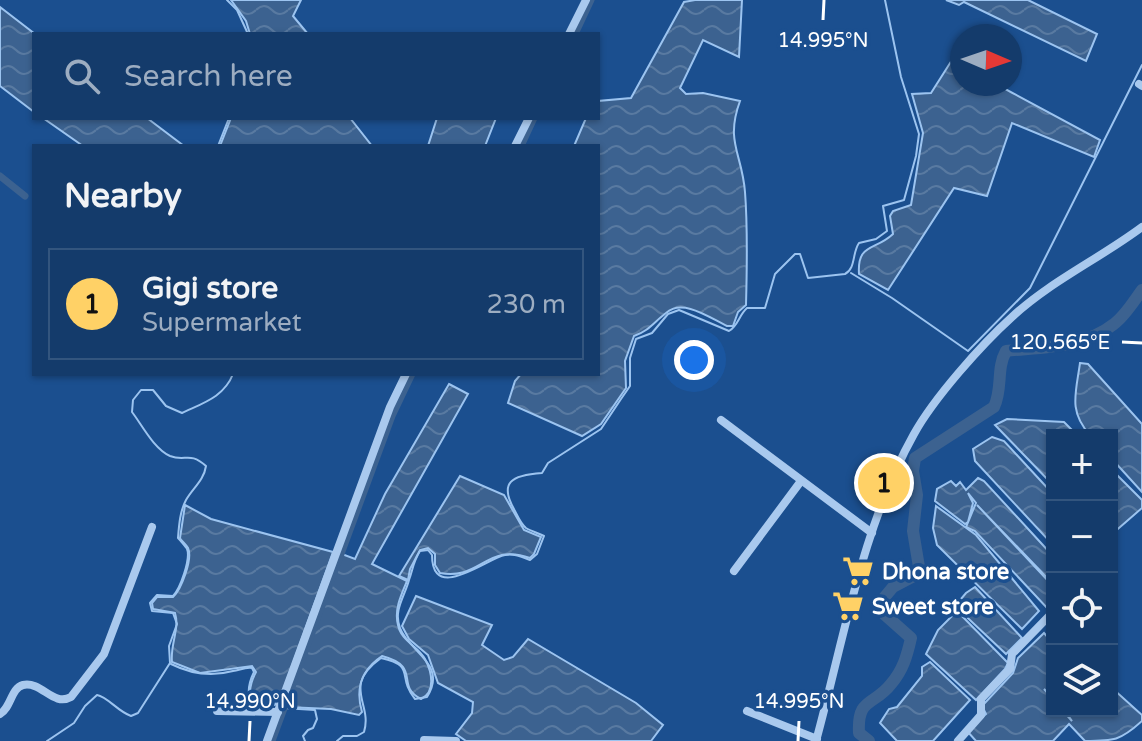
<!DOCTYPE html>
<meta charset="utf-8">
<style>
:root{--surface:#143b6b;--page:#214673;--text:#f1f3f6;--muted:#9dadc1;--line:#33557e;--accent:#ffd166}
body{margin:0;font-family:"Varela Round",sans-serif;background:var(--page);color:var(--text)}
.controls{position:absolute;right:24px;bottom:24px;display:grid;overflow:hidden;border-radius:0px;box-shadow:0 2px 6px #0004}
.controls button{width:72px;height:72px;display:grid;place-items:center;padding:0;border:0;border-bottom:2px solid var(--line);background:var(--surface);color:var(--text);font:40px sans-serif}
.compass{position:absolute;left:950px;top:24px;width:72px;height:72px;border-radius:50%;background:var(--surface);box-shadow:0 2px 6px #0004;rotate:92deg}
.you{position:absolute;left:694px;top:360px;width:28px;height:28px;margin:-20px;border:6px solid #fff;border-radius:50%;background:#1a73e8;box-shadow:0 0 0 12px #1a73e833}
.badge{display:grid;place-items:center;width:52px;height:52px;border-radius:50%;background:var(--accent);color:#111;font-size:26px;font-weight:700}
.pin{position:absolute;translate:-50% -50%;border:4px solid #fff;box-shadow:0 2px 8px #0006}
.list{margin:0;padding:0;list-style:none}
h2{display:flex;justify-content:space-between;align-items:center;height:104px;margin:0;padding:0 32px;font-size:34px}
h2 small{font-size:26px;font-weight:400;color:var(--muted)}
.list li{display:grid;grid-template-columns:52px 1fr auto;gap:24px;align-items:center;box-sizing:border-box;height:112px;margin:0 16px 16px;padding:0 16px;border:2px solid var(--line);border-radius:0px}
.list b{display:block;font-size:30px;white-space:nowrap}
.list p{margin:0;font-size:26px;white-space:nowrap;color:var(--muted)}
.list em{font-size:26px;font-style:normal;color:var(--muted)}
.icon{flex:none;width:44px;height:44px;fill:none;stroke:currentColor;stroke-width:2;stroke-linecap:round;stroke-linejoin:round}
.map{position:relative;flex:none;width:1142px;height:741px;overflow:hidden}
.search{position:absolute;background:var(--surface);box-shadow:0 2px 6px #0004;left:32px;top:32px;width:568px;height:88px;display:flex;align-items:center;gap:20px;box-sizing:border-box;padding:0 28px;border-radius:0px;color:var(--muted);font-size:30px}
.panel{position:absolute;background:var(--surface);box-shadow:0 2px 6px #0004;left:32px;top:144px;width:568px;height:232px;border-radius:0px}
.map>svg:first-child{display:block}
.water{fill:url(#water-waves);stroke:#9cc4f0;stroke-width:2}
.lines{fill:none;stroke-linecap:round;stroke-linejoin:round}
.stream{stroke:#9cc4f0;stroke-width:2}
.canal{stroke:#3c6290;stroke-width:7}
.river{stroke:#3c6290;stroke-width:12}
.minor{stroke:#a9c9ee;stroke-width:8}
.ticks{fill:none;stroke:#fff;stroke-width:3}
.labels{text-anchor:middle;stroke-width:7;stroke-linejoin:round;paint-order:stroke}
.poi-label{font-size:22px;font-weight:bold;fill:#fff;stroke:#1b4f8f;text-anchor:start}
.ticks-label{font-size:20px;text-anchor:middle;fill:#fff;stroke:#1b4f8f;stroke-width:7;stroke-linejoin:round;paint-order:stroke}
</style>
<div class="map">
<svg width="1142" height="741" viewBox="0 0 1142 741">
<defs>
<pattern id="water-waves" width="16" height="10" patternUnits="userSpaceOnUse" patternTransform="scale(2)"><rect width="16" height="10" fill="#3c6290"/><path d="M0 5q4-4 8 0t8 0" fill="none" stroke="#597aa1"/></pattern>
</defs>
<rect width="100%" height="100%" fill="#1b4f8f"/>
<!-- water -->
<g class="water">
<polygon points="231,0 301,0 293,16 308,34 250,34 246,21"/>
<path d="M695 0H742L739 57 703 40 680 88 686 94 703 93 740 101C725 142 742 153 745 192 748 230 747 268 746 305L738 312 733 326H727C710 318 683 298 666 313 654 322 649 331 634 336L625 361 626 388 601 424 582 436 508 403 515 381 521 374H598V146H574L586 118H598V101L631 98 684 2Z"/>
<polygon points="946,0 1028,0 1097,34 1086,61 964,2 959,5"/>
<polygon points="0,7 35,34 34,112 0,86"/>
<path d="M952 60 962 65V84H996L1100 140 1094 157 1012 123 987 196 954 188 888 290 859 274C857 243 875 251 893 234L890 216 893 211 911 205 923 133 912 94 931 93Z"/>
<polygon points="43,118 147,118 184,146 83,146"/>
<polygon points="231,118 350,118 372,146 220,146"/>
<polygon points="437,118 496,118 485,146 428,146"/>
<path d="M1080 363 1088 364 1142 424V492L1112 459V435H1090C1068 411 1076 393 1080 363Z"/>
<path d="M449 384 468 394 372 564 407 581C401 595 394 610 398 625 401 641 418 646 425 659 432 672 436 692 421 699 394 685 423 667 382 656 361 670 355 688 362 712L359 715 331 709 286 707 342 554 355 559 385 494Z"/>
<polygon points="1007,419 1064,422 1077,435 1052,435 1052,484 995,425"/>
<polygon points="992,437 1004,441 1052,493 1052,544 975,461 973,449"/>
<polygon points="1112,470 1142,500 1142,508 1112,534"/>
<path d="M460 476 504 495 524 530 541 537 534 554 530 558C487 542 480 581 440 573L435 565V554L428 548 420 550 410 569 408 580 399 576Z"/>
<polygon points="978,478 984,481 1052,555 1052,583 977,505 1052,585 1052,607 1049,610 975,531 966,527 976,503 968,493 973,503 968,522 965,524 935,501 937,489 951,481 956,486 960,482 966,490"/>
<path d="M185 505 211 519 333 552 279 702 256 708C247 697 250 683 256 672L252 666 200 673 172 662C170 644 180 629 175 613L153 609 152 603 157 597H173C181 590 193 559 188 548 188 547 180 539 180 538Z"/>
<polygon points="936,506 976,535 1039,611 1022,629 937,545 933,528"/>
<polygon points="975,587 1022,638 1006,654 955,606 966,593"/>
<polygon points="416,596 492,625 482,645 504,660 513,657 528,639 636,703 663,725 651,741 466,741 456,734 472,713 473,702 438,683 428,655 409,639 402,626"/>
<polygon points="957,611 1008,663 1005,669 976,700 926,654 938,630"/>
<path d="M1044 633 1052 642V696L1044 689 1052 698V711H1063L1072 721 1065 711H1112V688L1142 715V721C1120 741 1114 741 1085 741L1069 724 1053 741H976L967 731 986 714 982 706 1013 673 1018 658Z"/>
<polygon points="930,662 970,700 933,741 897,741 880,723 889,709 897,707 922,676 922,667"/>
</g>
<g class="lines">
<!-- stream -->
<g class="stream">
<polyline points="227,0 237,10 248,34"/>
<polyline points="218,146 229,118"/>
<polyline points="851,273 892,298 968,351 1030,288 1142,65"/>
<path d="M171 664C191 674 211 677 233 671 240 670 245 667 252 668L254 672C248 684 246 698 255 710"/>
<polyline points="261,708 278,704"/>
<polyline points="283,708 315,710 317,719 313,728 308,730 303,736 305,741"/>
<path d="M47 741 74 723 85 706 97 695C108 697 117 711 131 716L138 713 170 663 169 646 177 624 173 613 152 611 150 603 157 595 173 596C180 589 191 559 187 549 186 547 179 539 178 538 179 525 180 511 186 500 193 488 204 480 206 466 189 451 186 462 170 456 154 449 142 425 132 412L133 400 141 390H153L166 406 182 413C203 403 224 397 233 374"/>
<path d="M337 741 343 736H357L364 732C373 703 341 687 381 658 417 666 396 676 415 699L427 697C448 664 409 652 400 628 393 610 405 596 409 580 413 569 413 562 420 551L428 550 432 555C432 604 487 558 505 555 514 553 522 557 530 560L537 554 544 536C538 533 531 531 526 528 521 524 518 517 515 511 498 482 512 475 542 473L548 463 601 429 621 399 630 386V358L636 339 652 333 668 314 679 310 729 331C738 326 739 315 747 308H765L775 274 795 254H800L808 278 845 274C856 268 852 253 859 243L876 239 887 231 883 206 904 200 916 156 919 134 901 77 885 0"/>
</g>
<!-- canal -->
<g class="canal">
<polyline points="575,34 591,0"/>
<polyline points="521,146 534,118"/>
<polyline points="0,176 25,196"/>
<polyline points="272,741 392,416 412,374"/>
</g>
<!-- river -->
<path class="river" d="M869 741 859 733C857 697 874 706 891 684 903 670 907 656 911 638L884 614 883 599 893 587 914 576 919 567 913 531 917 495 913 471 915 458 994 407C1003 388 996 369 1006 351 1042 347 1084 348 1114 324 1125 316 1134 301 1142 290"/>
<!-- minor -->
<g class="minor">
<polyline points="569,34 586,0"/>
<polyline points="1139,84 1142,86"/>
<polyline points="515,146 529,118"/>
<polyline points="721,420 872,533"/>
<polyline points="734,571 801,481"/>
<polyline points="217,711 278,712"/>
<polyline points="747,711 817,739"/>
<path d="M0 714C11 708 11 688 23 685 42 681 53 707 71 697L104 654 152 527"/>
<polyline points="424,740 456,741"/>
<polyline points="267,741 390,407 406,374"/>
<path d="M816 741C844 639 862 527 914 434 934 398 981 345 1012 317 1051 281 1099 259 1142 227"/>
<polyline points="958,741 981,715 981,699 1010,669 1012,654 1052,613"/>
</g>
</g>
<!-- ticks -->
<path class="ticks" d="M823 20 824 0M1122 342 1142 343M249 741 250 721M798 741 799 721"/>
<!-- icons -->
<defs>
<symbol id="supermarket-bare" viewBox="-9 -9 18 18"><path d="M-6-5.5h2.5l.6 2H6L4.5 2H-2.5L-4.4-4H-6ZM-1.5 3.2a1.3 1.3 0 1 0 .1 0ZM3 3.2a1.3 1.3 0 1 0 .1 0Z" fill="#ffd166" stroke="#1b4f8f" stroke-width="2.5" paint-order="stroke"/></symbol>
</defs>
<g fill-rule="evenodd">
<use href="#supermarket-bare" x="836" y="549" width="44" height="44"/>
<use href="#supermarket-bare" x="826" y="584" width="44" height="44"/>
</g>
<g class="labels">
<!-- poi labels -->
<g class="poi-label">
<text x="882" y="579">Dhona store</text>
<text x="872" y="614">Sweet store</text>
</g>
</g>
<g class="ticks-label">
<text x="823" y="47">14.995°N</text>
<text x="1060" y="349">120.565°E</text>
<text x="250" y="708">14.990°N</text>
<text x="799" y="708">14.995°N</text>
</g>
</svg>
<div class="controls">
<button>+</button>
<button>−</button>
<button><svg class="icon" aria-label="locate" viewBox="0 0 24 24"><circle cx="12" cy="12" r="6"/><path d="M12 2v4M12 18v4M2 12h4M18 12h4"/></svg></button>
<button><svg class="icon" aria-label="layers" viewBox="0 0 24 24"><path d="M12 4l9 5-9 5-9-5zM3 14l9 5 9-5"/></svg></button>
</div>
<svg class="compass" viewBox="-18 -18 36 36"><path d="M0-13l5 13h-10z" fill="#e53935"/><path d="M0 13l5-13h-10z" fill="#9dadc1"/></svg>
<div class="you"></div>
<div class="pin badge" style="left:884px;top:483px">1</div>
<div class="search"><svg class="icon" aria-label="search" viewBox="0 0 24 24"><circle cx="10" cy="10" r="6"/><path d="M15 15l6 6"/></svg>Search here</div>
<section class="panel">
<h2>Nearby<small></small></h2>
<ul class="list">
<li><span class="badge">1</span><div><b>Gigi store</b><p>Supermarket</p></div><em>230 m</em></li>
</ul>
</section>
</div>
